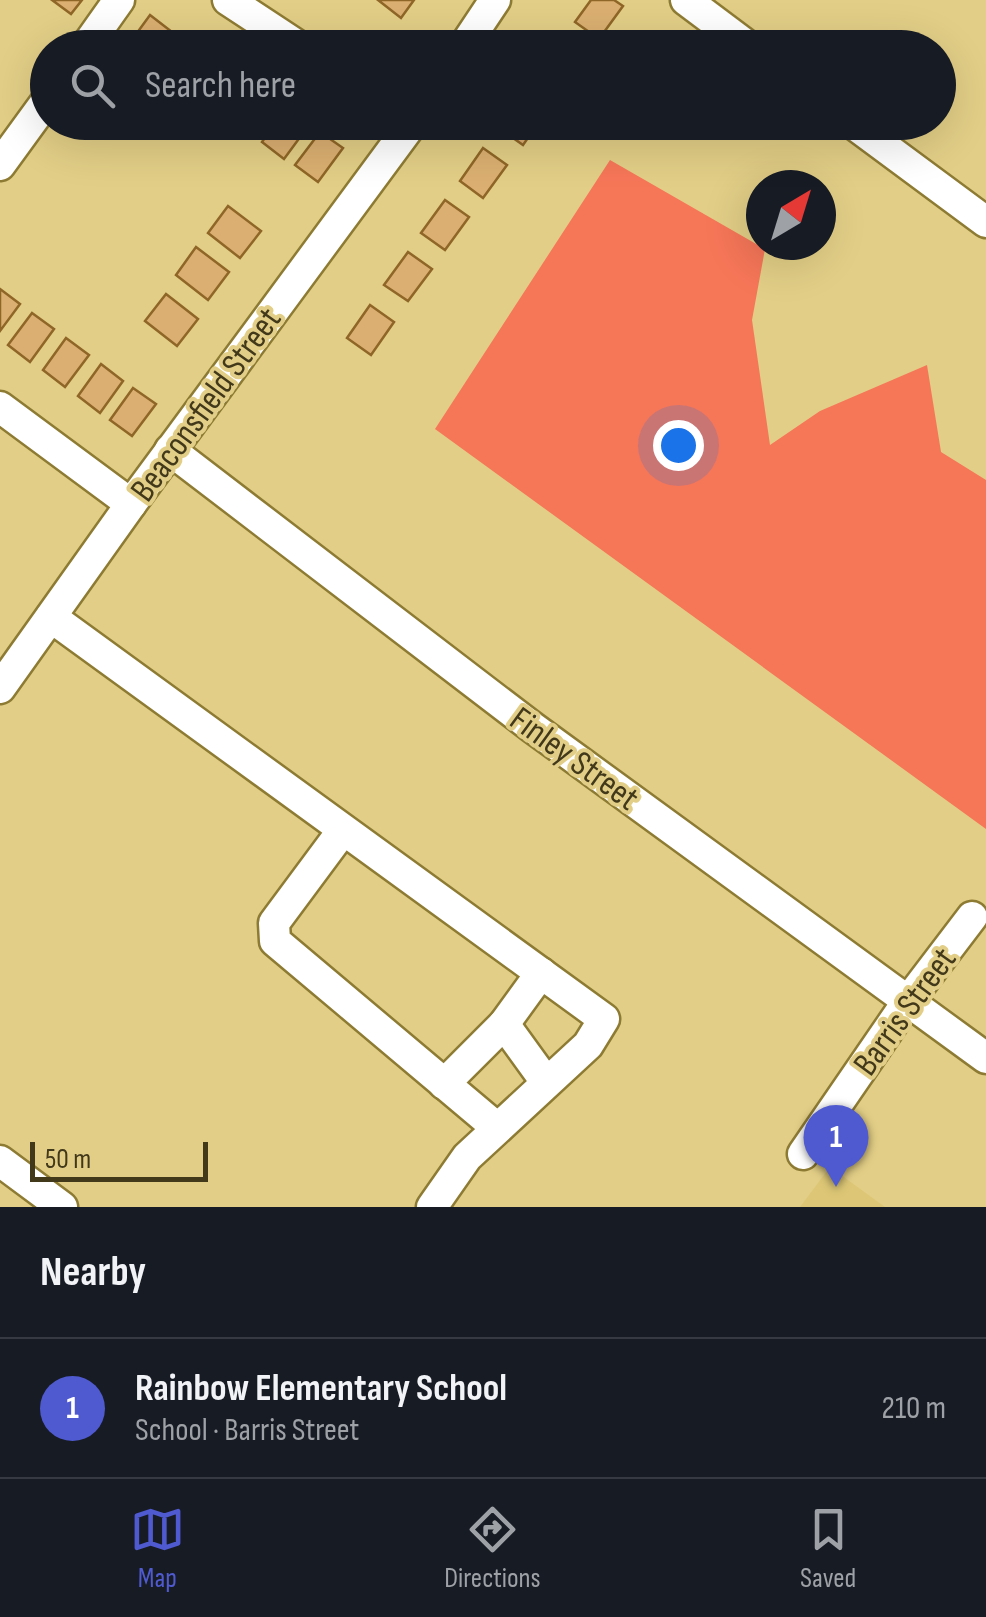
<!DOCTYPE html>
<meta charset="utf-8">
<style>
:root{--surface:#171b24;--page:#242831;--text:#f1f3f6;--muted:#9ea1a6;--line:#363941;--accent:#4f5ad0}
body{margin:0;font-family:"Sofia Sans Condensed",sans-serif;background:var(--page);color:var(--text)}
.compass{position:absolute;left:746px;top:170px;width:90px;height:90px;border-radius:50%;background:var(--surface);box-shadow:0 10px 40px #0002;rotate:38deg}
.scale{position:absolute;left:30px;bottom:25px;width:178px;box-sizing:border-box;padding-left:10px;border:5px solid #42391b;border-top:0;font-size:28px;line-height:35px;white-space:nowrap;color:#42391b;-webkit-text-stroke:8px #e2ce86;paint-order:stroke}
.you{position:absolute;left:678px;top:445px;width:35px;height:35px;margin:-25px;border:8px solid #fff;border-radius:50%;background:#1a73e8;box-shadow:0 0 0 15px #1a73e833}
.badge{display:grid;place-items:center;width:65px;height:65px;border-radius:50%;background:var(--accent);color:#fff;font-size:32px;font-weight:700}
.pin{position:absolute;translate:-50% -82px;filter:drop-shadow(0 2px 5px #0008)}
.pin::after{content:'';position:absolute;top:52px;width:35px;height:30px;background:inherit;clip-path:polygon(0 0,100% 0,50% 100%)}
.list{margin:0;padding:0;list-style:none}
h2{display:flex;justify-content:space-between;align-items:center;height:130px;margin:0;padding:0 40px;font-size:42px}
h2 small{font-size:32px;font-weight:400;color:var(--muted)}
.list li{display:grid;grid-template-columns:65px 1fr auto;gap:30px;align-items:center;box-sizing:border-box;height:140px;padding:0 40px;border-top:2px solid var(--line)}
.list b{display:block;font-size:38px;white-space:nowrap}
.list p{margin:0;font-size:32px;white-space:nowrap;color:var(--muted)}
.list em{font-size:32px;font-style:normal;color:var(--muted)}
.icon{flex:none;width:55px;height:55px;fill:none;stroke:currentColor;stroke-width:2;stroke-linecap:round;stroke-linejoin:round}
.map{position:relative;flex:none;width:986px;height:1207px;overflow:hidden}
.search{position:absolute;background:var(--surface);box-shadow:0 10px 40px #0002;left:30px;right:30px;top:30px;height:110px;display:flex;align-items:center;gap:25px;box-sizing:border-box;padding:0 35px;border-radius:55px;color:var(--muted);font-size:38px}
.sheet{height:270px;background:var(--surface)}
nav{display:flex;justify-content:space-around;align-items:center;box-sizing:border-box;height:140px;border-top:2px solid var(--line);background:var(--surface);font-size:28px;color:var(--muted)}
nav a{display:grid;justify-items:center;gap:5px}
nav .on{color:var(--accent)}
.map>svg:first-child{display:block}
.built{fill:#ddc776}
.forest{fill:#f67658}
.building{fill:#dbaf71;stroke:#8f6627;stroke-width:2.5}
.lines{fill:none;stroke-linecap:round;stroke-linejoin:round}
.minor-casing{stroke:#8e7b33;stroke-width:35}
.minor{stroke:#fff;stroke-width:30}
.labels{text-anchor:middle;stroke-width:8;stroke-linejoin:round;paint-order:stroke}
.street-label{font-size:35px;fill:#42391b;stroke:#e2ce86}
</style>
<div class="map">
<svg width="986" height="1207" viewBox="0 0 986 1207">
<rect width="100%" height="100%" fill="#e2ce86"/>
<!-- built -->
<polygon class="built" points="830,1167 885,1207 800,1207"/>
<!-- forest -->
<polygon class="forest" points="610,160 765,249 752,320 770,445 820,411 927,365 941,452 986,480 986,829 435,429"/>
<!-- building -->
<g class="building">
<polygon points="52,0 82,0 71,14"/>
<polygon points="378,0 414,0 401,18"/>
<polygon points="591,0 614,0 623,6 599,39 575,22"/>
<polygon points="150,15 172,32 161,48 126,48"/>
<polygon points="179,36 194,48 171,48"/>
<polygon points="564,37 578,48 556,48"/>
<polygon points="232,122 257,122 248,134"/>
<polygon points="276,122 309,125 284,159 262,142"/>
<polygon points="503,122 539,122 523,145 499,128"/>
<polygon points="320,132 343,148 318,182 295,165"/>
<polygon points="483,148 507,165 483,198 460,181"/>
<polygon points="445,200 469,217 445,250 421,233"/>
<polygon points="228,206 261,231 240,258 208,233"/>
<polygon points="196,247 229,272 208,300 176,275"/>
<polygon points="408,252 432,269 408,301 384,285"/>
<polygon points="0,289 20,304 0,331"/>
<polygon points="166,294 198,319 177,346 145,321"/>
<polygon points="370,305 394,322 371,355 347,338"/>
<polygon points="32,313 54,329 30,362 8,345"/>
<polygon points="66,338 89,355 65,387 43,370"/>
<polygon points="101,364 123,381 100,413 78,396"/>
<polygon points="133,388 156,404 132,436 110,420"/>
</g>
<g class="lines">
<defs>
<g id="minor">
<polyline points="228,0 301,48"/>
<polyline points="686,0 750,48"/>
<polyline points="85,48 119,0"/>
<polyline points="463,48 495,0"/>
<polyline points="851,122 986,222"/>
<polyline points="0,165 48,99"/>
<polyline points="0,407 131,504"/>
<polyline points="170,450 532,727 986,1058"/>
<polyline points="51,617 604,1019 588,1045 467,1157 432,1207"/>
<polyline points="0,688 131,504 413,122"/>
<polyline points="343,830 274,923 275,941 496,1127"/>
<polyline points="504,1024 546,1082"/>
<polyline points="444,1084 504,1024 541,973"/>
<polyline points="803,1154 908,1001 972,917"/>
<polyline points="0,1161 62,1207"/>
</g>
</defs>
<!-- minor casing -->
<use href="#minor" class="minor-casing"/>
<!-- minor -->
<use href="#minor" class="minor"/>
</g>
<g class="labels">
<!-- street labels -->
<g class="street-label">
<text transform="translate(205 404) rotate(-54)" y="12">Beaconsfield Street</text>
<text transform="translate(575 758) rotate(36)" y="12">Finley Street</text>
<text transform="translate(904 1011) rotate(-54)" y="12">Barris Street</text>
</g>
</g>
</svg>
<svg class="compass" viewBox="-18 -18 36 36"><path d="M0-13l5 13h-10z" fill="#e53935"/><path d="M0 13l5-13h-10z" fill="#9ea1a6"/></svg>
<div class="scale">50 m</div>
<div class="you"></div>
<div class="pin badge" style="left:836px;top:1187px">1</div>
<div class="search"><svg class="icon" aria-label="search" viewBox="0 0 24 24"><circle cx="10" cy="10" r="6"/><path d="M15 15l6 6"/></svg>Search here</div>
</div>
<section class="sheet">
<h2>Nearby<small></small></h2>
<ul class="list">
<li><span class="badge">1</span><div><b>Rainbow Elementary School</b><p>School · Barris Street</p></div><em>210 m</em></li>
</ul>
</section>
<nav>
<a class="on"><svg class="icon" aria-label="map" viewBox="0 0 24 24"><path d="M3 6l6-2 6 2 6-2v14l-6 2-6-2-6 2zM9 4v14M15 6v14"/></svg>Map</a>
<a><svg class="icon" aria-label="directions" viewBox="0 0 24 24"><path d="M12 3l9 9-9 9-9-9zM9 14v-3h6M13 9l2 2-2 2"/></svg>Directions</a>
<a><svg class="icon" aria-label="saved" viewBox="0 0 24 24"><path d="M7 4h10v16l-5-4-5 4z"/></svg>Saved</a>
</nav>
